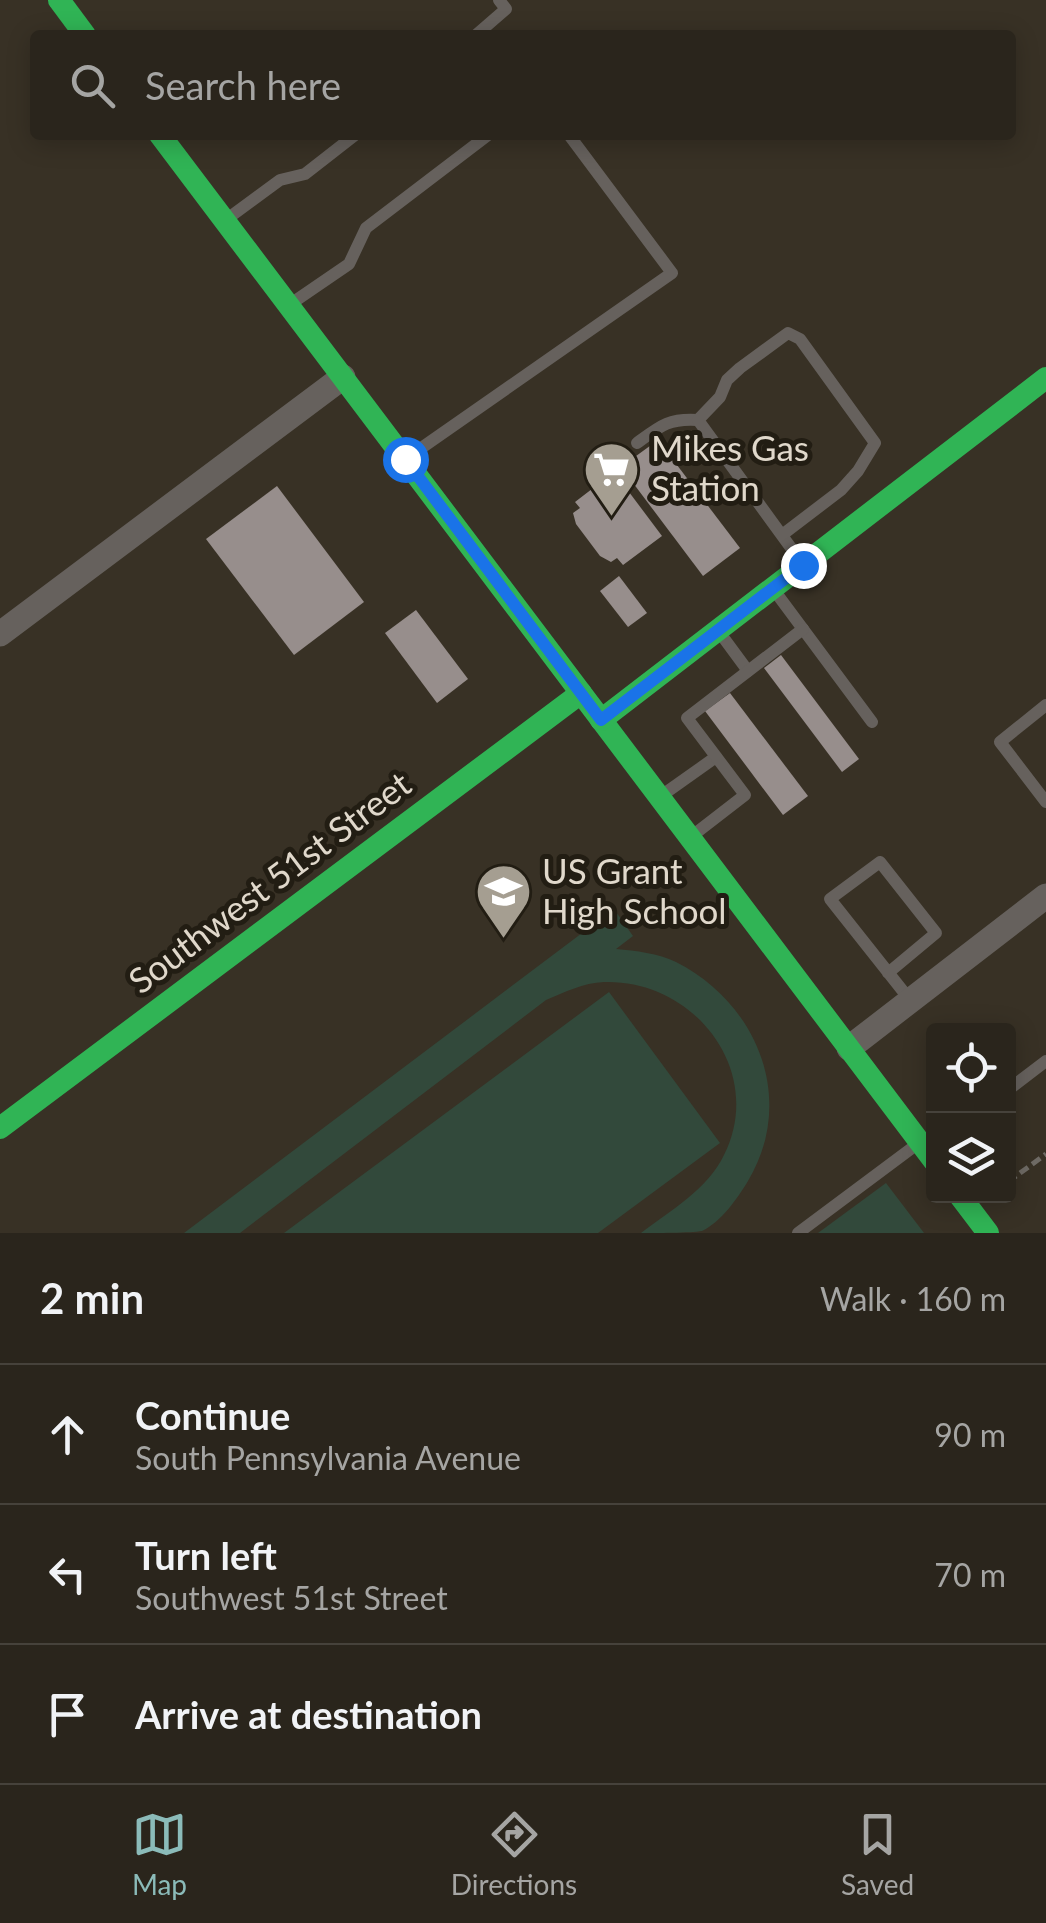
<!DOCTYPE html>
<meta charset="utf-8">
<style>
:root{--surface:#2a251c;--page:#363129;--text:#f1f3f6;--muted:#a5a5a3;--line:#46423b;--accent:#8bbbb9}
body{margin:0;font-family:Lato,sans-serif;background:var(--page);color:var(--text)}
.controls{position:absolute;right:30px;bottom:30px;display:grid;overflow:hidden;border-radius:10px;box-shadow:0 5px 25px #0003}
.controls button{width:90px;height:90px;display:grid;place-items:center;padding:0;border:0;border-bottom:2px solid var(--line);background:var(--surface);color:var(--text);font:50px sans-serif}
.stop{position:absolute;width:30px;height:30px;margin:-22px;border:8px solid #1a73e8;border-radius:50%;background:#fff}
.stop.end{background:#1a73e8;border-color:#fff;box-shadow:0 2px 10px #0008}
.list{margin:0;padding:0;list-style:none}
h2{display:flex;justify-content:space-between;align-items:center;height:130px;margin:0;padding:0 40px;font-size:42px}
h2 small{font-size:32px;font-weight:400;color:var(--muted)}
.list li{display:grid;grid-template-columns:65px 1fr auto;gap:30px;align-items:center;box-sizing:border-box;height:140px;padding:0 40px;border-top:2px solid var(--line)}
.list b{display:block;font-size:38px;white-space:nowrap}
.list p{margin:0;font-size:32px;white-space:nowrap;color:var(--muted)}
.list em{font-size:32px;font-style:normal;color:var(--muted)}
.icon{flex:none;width:55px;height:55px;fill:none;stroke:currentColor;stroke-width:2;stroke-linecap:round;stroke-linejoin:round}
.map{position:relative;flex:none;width:1046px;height:1233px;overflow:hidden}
.search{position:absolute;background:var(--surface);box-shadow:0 5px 25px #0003;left:30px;right:30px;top:30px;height:110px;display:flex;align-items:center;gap:25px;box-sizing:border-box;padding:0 35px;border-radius:10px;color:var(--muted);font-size:38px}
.sheet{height:550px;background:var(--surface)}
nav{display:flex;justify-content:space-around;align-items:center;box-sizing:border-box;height:140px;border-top:2px solid var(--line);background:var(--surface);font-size:28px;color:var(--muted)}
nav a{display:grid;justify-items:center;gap:5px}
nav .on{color:var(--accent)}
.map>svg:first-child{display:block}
.green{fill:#32493b}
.building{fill:#978e8c}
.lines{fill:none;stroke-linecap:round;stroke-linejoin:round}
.path{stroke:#6f6b65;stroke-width:5;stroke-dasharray:10 5;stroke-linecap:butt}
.lane{stroke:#66615d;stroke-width:12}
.street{stroke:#66615d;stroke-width:25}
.fast{stroke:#30b455;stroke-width:22}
.route{stroke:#1a73e8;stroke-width:12}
.labels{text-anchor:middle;stroke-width:10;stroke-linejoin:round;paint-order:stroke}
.poi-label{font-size:35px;fill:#e0d8cb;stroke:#221d13;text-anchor:start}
.street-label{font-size:35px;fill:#e0d8cb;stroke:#221d13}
</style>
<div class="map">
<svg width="1046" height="1233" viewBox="0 0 1046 1233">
<rect width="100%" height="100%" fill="#383125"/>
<!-- green -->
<g class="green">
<path d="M614 909 633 936 616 949C636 951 658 953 676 962 757 1003 797 1099 748 1181 737 1199 721 1222 702 1231 690 1233 656 1233 641 1233 671 1210 707 1190 724 1155 766 1071 694 979 604 982 583 983 565 992 546 1000L240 1233H184Z"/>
<polygon points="609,992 720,1143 598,1233 284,1233"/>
<polygon points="886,1183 924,1233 818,1233"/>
</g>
<!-- building -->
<g class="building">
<polygon points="658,440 740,548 703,576 621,467"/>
<polygon points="614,472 662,536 623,565 617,558 611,562 600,556 576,524 573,513 580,508 575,502"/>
<polygon points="277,486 364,602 294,655 206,539"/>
<polygon points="619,576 647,613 628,627 600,591"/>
<polygon points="416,610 468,679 437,703 385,633"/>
<polygon points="781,655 859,759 842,772 764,668"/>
<polygon points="730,693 808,796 783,815 705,711"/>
</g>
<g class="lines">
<!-- path -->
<polyline class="path" points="1008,1182 1046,1154"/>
<!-- lane -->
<g class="lane">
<polyline points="476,35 506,9 499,0"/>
<polyline points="227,219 280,180 305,174 355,135"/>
<polyline points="292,303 349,264 366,228 488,135"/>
<path d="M637 443C660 426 669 418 698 420"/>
<polyline points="407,458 672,273 569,135"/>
<polyline points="782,535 841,490 858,471 875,443 800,339 788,333 740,368 727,380 720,397 698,420 802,563"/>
<polyline points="774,590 872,722"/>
<polyline points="720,633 748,671"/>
<polyline points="1046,705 1000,742 1046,802"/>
<polyline points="661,796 716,757"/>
<polyline points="692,836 745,795 687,718 803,629"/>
<polyline points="888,973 936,933 880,862 830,899 910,1000"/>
<polyline points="1008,1090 1046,1061"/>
<polyline points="798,1233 916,1145"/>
</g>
<!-- street -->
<g class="street">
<polyline points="0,634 343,377"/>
<polyline points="849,1048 1046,896"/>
</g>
<!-- fast -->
<g class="fast">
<polyline points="59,0 85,35"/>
<polyline points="160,135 934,1161"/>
<polyline points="601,720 1046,378"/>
<polyline points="0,1128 581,693"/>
<polyline points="960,1196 988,1233"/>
</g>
</g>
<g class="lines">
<!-- route -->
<polyline class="route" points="405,459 601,720 803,565"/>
</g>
<!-- icons -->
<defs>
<symbol id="supermarket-pin" viewBox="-11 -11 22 30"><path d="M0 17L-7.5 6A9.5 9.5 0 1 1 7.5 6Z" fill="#a59e91" stroke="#221d13"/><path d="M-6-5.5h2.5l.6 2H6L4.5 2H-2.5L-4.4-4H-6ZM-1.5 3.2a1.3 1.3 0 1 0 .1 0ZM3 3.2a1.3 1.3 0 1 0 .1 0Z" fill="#fff"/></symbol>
<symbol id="school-pin" viewBox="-11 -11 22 30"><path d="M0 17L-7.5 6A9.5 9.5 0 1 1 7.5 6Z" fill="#a59e91" stroke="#221d13"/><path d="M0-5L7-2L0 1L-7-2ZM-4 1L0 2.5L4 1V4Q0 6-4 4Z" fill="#fff"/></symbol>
</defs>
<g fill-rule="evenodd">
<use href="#supermarket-pin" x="580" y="438" width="63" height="86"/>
<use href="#school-pin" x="472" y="860" width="63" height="86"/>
</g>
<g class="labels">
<!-- poi labels -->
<g class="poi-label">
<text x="651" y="461">Mikes Gas<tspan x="651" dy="40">Station</tspan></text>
<text x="542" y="884">US Grant<tspan x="542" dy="40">High School</tspan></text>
</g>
<!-- street labels -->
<g class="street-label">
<text transform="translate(270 883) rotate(-37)" y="12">Southwest 51st Street</text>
</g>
</g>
</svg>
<div class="controls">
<button><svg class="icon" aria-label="locate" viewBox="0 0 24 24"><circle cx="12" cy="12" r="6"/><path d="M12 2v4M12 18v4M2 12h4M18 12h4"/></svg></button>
<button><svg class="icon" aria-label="layers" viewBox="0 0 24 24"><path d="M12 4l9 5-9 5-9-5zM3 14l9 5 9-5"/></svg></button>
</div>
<div class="stop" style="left:405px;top:459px"></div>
<div class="stop end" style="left:803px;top:565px"></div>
<div class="search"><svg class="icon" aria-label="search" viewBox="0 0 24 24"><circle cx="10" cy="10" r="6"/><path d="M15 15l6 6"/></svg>Search here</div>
</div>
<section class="sheet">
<h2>2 min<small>Walk · 160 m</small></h2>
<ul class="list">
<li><svg class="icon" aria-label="ahead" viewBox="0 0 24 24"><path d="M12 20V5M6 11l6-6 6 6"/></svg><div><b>Continue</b><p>South Pennsylvania Avenue</p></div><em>90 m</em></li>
<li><svg class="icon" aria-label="left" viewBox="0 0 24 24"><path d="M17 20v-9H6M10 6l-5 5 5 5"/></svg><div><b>Turn left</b><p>Southwest 51st Street</p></div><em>70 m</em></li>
<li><svg class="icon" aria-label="arrive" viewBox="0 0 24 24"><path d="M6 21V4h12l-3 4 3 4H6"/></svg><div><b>Arrive at destination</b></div></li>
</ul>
</section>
<nav>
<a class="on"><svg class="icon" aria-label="map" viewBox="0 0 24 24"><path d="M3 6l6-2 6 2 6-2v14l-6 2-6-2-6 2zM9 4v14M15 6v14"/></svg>Map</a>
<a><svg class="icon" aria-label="directions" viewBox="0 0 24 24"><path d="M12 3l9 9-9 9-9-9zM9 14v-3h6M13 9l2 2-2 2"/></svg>Directions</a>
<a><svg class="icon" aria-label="saved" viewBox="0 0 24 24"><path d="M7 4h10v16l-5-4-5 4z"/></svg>Saved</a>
</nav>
